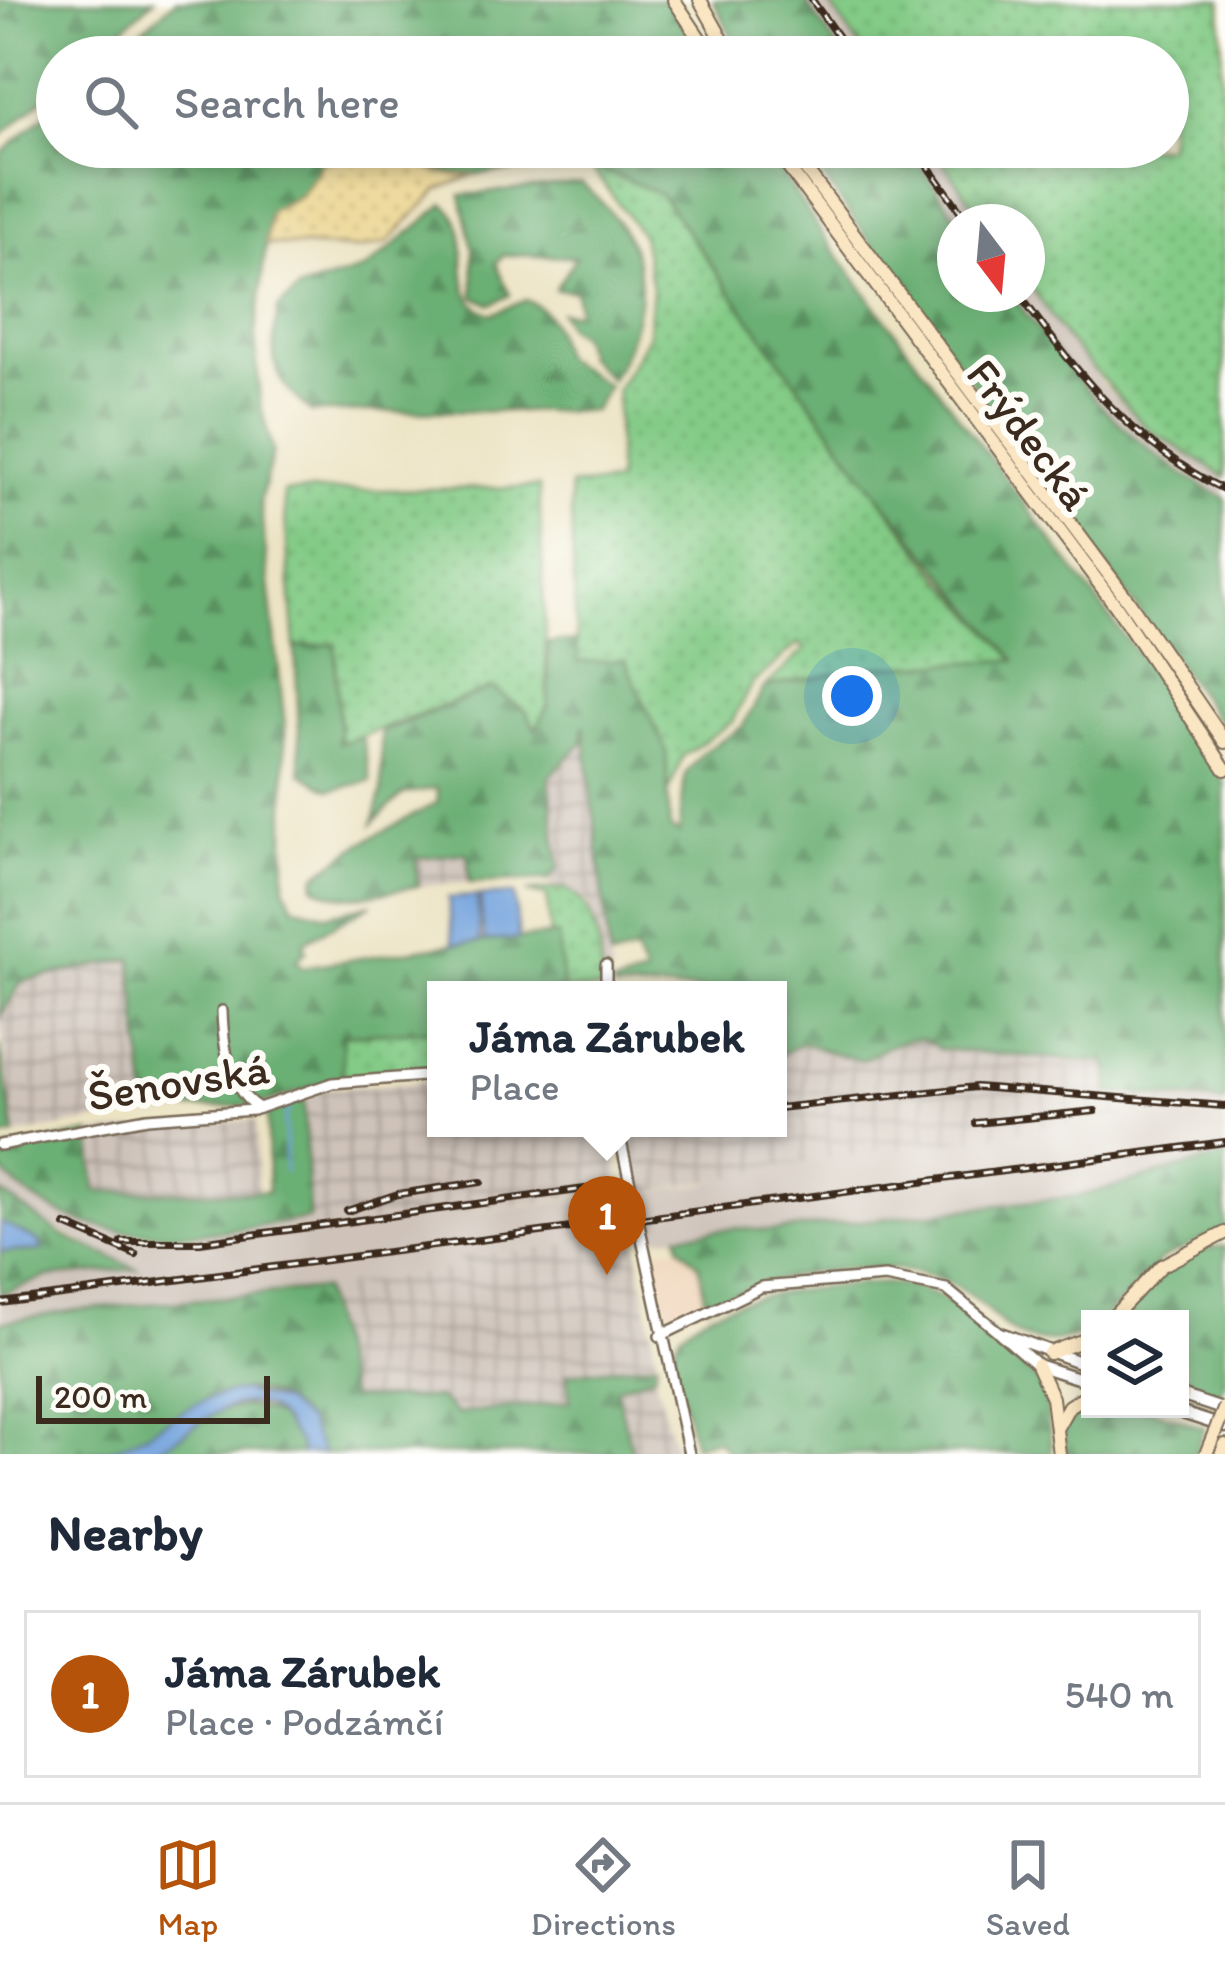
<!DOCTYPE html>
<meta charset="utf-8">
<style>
:root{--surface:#fff;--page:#f6f6f7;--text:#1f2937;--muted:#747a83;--line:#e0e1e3;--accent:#b45309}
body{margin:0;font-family:Itim,sans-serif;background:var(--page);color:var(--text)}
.controls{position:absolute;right:36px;bottom:36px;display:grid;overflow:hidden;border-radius:0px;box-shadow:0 6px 18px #0003}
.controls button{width:108px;height:108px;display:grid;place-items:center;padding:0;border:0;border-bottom:3px solid var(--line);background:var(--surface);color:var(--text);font:60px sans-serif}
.compass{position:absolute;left:937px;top:204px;width:108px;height:108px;border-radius:50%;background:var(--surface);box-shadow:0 6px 18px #0003;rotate:164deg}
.scale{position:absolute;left:36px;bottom:30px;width:234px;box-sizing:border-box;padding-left:12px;border:6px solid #3b2a1e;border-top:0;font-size:33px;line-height:42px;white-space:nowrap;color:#3b2a1e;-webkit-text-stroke:9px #fdfcf7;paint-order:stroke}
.you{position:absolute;left:852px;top:696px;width:42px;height:42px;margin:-30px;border:9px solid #fff;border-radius:50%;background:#1a73e8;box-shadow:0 0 0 18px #1a73e833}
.badge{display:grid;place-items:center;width:78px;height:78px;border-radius:50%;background:var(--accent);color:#fff;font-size:39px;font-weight:700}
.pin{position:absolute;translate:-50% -99px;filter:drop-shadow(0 3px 6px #0008)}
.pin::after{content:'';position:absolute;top:63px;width:42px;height:36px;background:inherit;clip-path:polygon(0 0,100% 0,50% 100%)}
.popup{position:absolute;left:427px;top:981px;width:360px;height:156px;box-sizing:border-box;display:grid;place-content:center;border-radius:0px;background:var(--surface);filter:drop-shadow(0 3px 9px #0005);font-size:39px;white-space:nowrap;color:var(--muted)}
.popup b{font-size:45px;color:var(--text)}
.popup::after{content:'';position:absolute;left:50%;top:100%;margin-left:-24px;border:24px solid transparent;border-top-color:var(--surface)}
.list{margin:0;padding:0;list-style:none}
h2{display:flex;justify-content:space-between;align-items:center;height:156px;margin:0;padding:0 48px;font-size:51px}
h2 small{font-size:39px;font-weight:400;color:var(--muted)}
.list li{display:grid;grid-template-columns:78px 1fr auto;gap:36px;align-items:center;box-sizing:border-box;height:168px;margin:0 24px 24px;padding:0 24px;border:3px solid var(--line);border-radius:0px}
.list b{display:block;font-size:45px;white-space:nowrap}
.list p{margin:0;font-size:39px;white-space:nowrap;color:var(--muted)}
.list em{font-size:39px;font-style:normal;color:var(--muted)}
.icon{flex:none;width:66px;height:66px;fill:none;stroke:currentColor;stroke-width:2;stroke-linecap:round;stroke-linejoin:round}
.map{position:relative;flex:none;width:1225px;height:1454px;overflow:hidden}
.search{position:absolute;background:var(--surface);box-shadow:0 6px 18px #0003;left:36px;right:36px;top:36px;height:132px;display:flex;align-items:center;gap:30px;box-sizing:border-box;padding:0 42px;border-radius:66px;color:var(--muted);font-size:45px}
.sheet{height:348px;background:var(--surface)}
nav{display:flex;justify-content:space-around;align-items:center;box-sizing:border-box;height:168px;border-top:3px solid var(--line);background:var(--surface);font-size:33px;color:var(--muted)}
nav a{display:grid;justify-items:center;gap:6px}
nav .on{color:var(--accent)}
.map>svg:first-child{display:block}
.built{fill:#f0d6bc}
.industrial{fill:url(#industrial-grid)}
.railway{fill:#cec2b9}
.green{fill:url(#green-dots);stroke:#5f7a52;stroke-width:3}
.forest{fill:url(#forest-firs);stroke:#526c48;stroke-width:3}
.sand{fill:url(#sand-dots);stroke:#94825e;stroke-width:3}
.water{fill:#73a3dd;stroke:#57667e;stroke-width:3}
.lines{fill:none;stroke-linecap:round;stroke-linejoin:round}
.stream{stroke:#73a3dd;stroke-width:3}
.minor-casing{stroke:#796b58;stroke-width:14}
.tertiary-casing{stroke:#796b58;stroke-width:15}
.secondary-casing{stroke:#796b58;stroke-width:16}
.minor{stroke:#fff;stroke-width:9}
.tertiary{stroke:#fff;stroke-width:10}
.secondary{stroke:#fbe6c3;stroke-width:12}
.rail-casing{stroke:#3b2a1e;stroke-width:8}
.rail{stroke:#fdfcf7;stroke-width:3;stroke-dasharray:9;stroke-linecap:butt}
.secondary-bridge-casing{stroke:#796b58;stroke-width:16;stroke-linecap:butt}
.secondary-bridge{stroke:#fbe6c3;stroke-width:12}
.labels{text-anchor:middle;stroke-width:12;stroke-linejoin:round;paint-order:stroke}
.street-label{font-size:45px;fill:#3b2a1e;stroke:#fdfcf7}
</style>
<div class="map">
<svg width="1225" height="1454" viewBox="0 0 1225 1454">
<defs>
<pattern id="industrial-grid" width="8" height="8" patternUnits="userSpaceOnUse" patternTransform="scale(3)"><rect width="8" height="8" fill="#cec2b9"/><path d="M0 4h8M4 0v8" fill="none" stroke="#a89e96"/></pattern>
<pattern id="green-dots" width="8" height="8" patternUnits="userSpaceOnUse" patternTransform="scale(3)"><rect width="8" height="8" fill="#83cb86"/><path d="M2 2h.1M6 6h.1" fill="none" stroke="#72ae73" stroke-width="1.8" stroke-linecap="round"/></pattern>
<pattern id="forest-firs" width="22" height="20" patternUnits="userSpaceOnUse" patternTransform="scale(3)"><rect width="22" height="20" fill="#6aaf73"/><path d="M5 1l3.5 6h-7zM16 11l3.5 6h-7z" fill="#588f5e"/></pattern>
<pattern id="sand-dots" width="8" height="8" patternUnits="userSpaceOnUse" patternTransform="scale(3)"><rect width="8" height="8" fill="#eeda9e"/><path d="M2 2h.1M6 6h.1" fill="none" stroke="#cdbb88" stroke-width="1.8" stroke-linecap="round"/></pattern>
</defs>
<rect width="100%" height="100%" fill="#fdfcf7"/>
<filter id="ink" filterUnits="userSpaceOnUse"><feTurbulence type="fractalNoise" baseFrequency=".00833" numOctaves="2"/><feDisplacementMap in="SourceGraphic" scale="24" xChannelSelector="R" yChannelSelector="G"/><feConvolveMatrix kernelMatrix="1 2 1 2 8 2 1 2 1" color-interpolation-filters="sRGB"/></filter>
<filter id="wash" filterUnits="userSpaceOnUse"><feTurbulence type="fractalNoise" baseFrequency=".004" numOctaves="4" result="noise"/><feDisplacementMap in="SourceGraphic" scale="48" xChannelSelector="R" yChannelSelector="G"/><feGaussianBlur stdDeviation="2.7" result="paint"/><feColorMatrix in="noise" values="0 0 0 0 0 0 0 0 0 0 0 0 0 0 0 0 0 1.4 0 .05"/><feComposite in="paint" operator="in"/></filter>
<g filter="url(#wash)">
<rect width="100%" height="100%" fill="#ece3c3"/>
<!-- built -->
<polygon class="built" points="680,1246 699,1265 706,1306 677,1318 664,1313 653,1250"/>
<!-- industrial -->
<g class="industrial">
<polygon points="577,662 610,959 611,990 601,990 602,959 587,903 564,888 551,887 548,880 559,868 549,777 583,726"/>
<polygon points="468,853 470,883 418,886 415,858"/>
<polygon points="132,958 148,1112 15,1135 0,1017 22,981"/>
<polygon points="915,1037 930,1039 939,1050 1108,1063 1110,1092 1183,1099 1177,1108 639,1192 625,1128 778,1128 778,1056 802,1043 861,1061"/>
<polygon points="436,1081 436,1128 610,1128 622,1192 311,1230 304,1098 323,1089"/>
<polygon points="256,1120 258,1192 95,1192 90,1133"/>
<polygon points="635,1236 657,1362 568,1374 570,1402 457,1415 438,1398 350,1399 322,1289 459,1267 458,1257"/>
<polygon points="654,1375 676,1454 633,1454 615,1388"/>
</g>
<!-- railway -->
<g class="railway">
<polygon points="804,0 827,0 867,57 844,57"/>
<polygon points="908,147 932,147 986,222 960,222"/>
<polygon points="1027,280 1100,382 1130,412 1225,477 1225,498 1134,440 1086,394 1011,294 1027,294"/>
<polygon points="1183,1099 1225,1102 1225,1156 1080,1196 774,1231 735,1228 650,1239 644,1223 632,1225 635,1236 459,1257 460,1267 322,1289 77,1310 0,1322 0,1294 47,1277 134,1268 19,1209 0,1192 0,1169 34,1197 141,1237 194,1236 309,1219 312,1230 698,1185 768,1168 1177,1108"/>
</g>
<!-- green -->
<g class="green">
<polygon points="827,0 1221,0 1225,477 1146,427 1066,339 1027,280 1027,222 986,222 932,147 1168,147 1168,57 867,57"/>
<polygon points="589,164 660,194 873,488 940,576 1016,660 871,667 765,687 805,649 799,643 751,685 732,722 683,756 669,791 658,729 577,662 570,486 617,483 617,389 648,336 652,287 642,236"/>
<polygon points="539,487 548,705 536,732 492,688 340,744 335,644 295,647 283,492"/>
<path d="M564 888C599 905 602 954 601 990H563L558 936H550L547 896 526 892Z"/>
<polygon points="436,1030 436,1072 343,1077 342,1035"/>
</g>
<!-- forest -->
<g class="forest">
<polygon points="0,0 154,0 90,57 57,57 57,86 0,137"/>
<polygon points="176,0 667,0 703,57 111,57"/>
<polygon points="713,0 804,0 844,57 742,57"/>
<polygon points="57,104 57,147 333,147 301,195 270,211 255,335 260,404 273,452 260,502 285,727 285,886 294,906 327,915 372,904 304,942 306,951 297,960 302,967 453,944 558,935 563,990 436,990 436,1030 342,1035 343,1077 263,1104 148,1112 132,959 22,981 0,1017 0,155"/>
<path d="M406 147H763L833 249 1172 700 1225 783V1102L1109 1092 1108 1063 939 1049C917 1026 885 1048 861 1061L802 1043 778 1056V990H615L613 986 645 975 635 952 610 959 584 725 583 742 549 777 559 868 548 880 470 883 467 853 416 858 418 886C386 891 342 907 314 885L316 875 360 844 438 802 437 788 403 794 373 823 382 791 381 732 492 688 526 711 536 730 548 705V643L576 641 578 662 625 660 666 751 670 828 679 833 685 774 703 752 742 727 765 687 871 667 1015 660 873 488 660 194 589 164 446 177 414 160Z"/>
<path d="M801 147H908L960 222H955V294H1011C1072 377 1130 451 1225 498V730Z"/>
<path d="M581 183C653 243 654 302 611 380L587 357 580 335 567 328 560 312 577 313 576 291 555 289 576 257 504 255 496 263 510 295 491 304 474 297 473 249 461 195Z"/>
<path d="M444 204C483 231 440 297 492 314L526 300C556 311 553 334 563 358L608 386 593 411 311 412C269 377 270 361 278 308L300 289 366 269Z"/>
<polygon points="335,644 340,743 362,736 371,781 331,790 301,773 295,647"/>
<polygon points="0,1045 15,1135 0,1138"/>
<path d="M304 1098 309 1219C204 1234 81 1259 0 1169V1151L90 1133 96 1192H268L267 1114Z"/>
<path d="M1225 1156V1229L1162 1259 1104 1319H1090V1333C997 1364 1007 1303 938 1279 872 1255 766 1274 706 1306L699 1265 680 1246 678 1235 735 1228 774 1231 1080 1196Z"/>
<polygon points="0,1192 62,1235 137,1269 47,1277 0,1294 0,1252 36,1251 40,1242 0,1222"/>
<path d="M1225 1246V1383L1218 1400 1180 1386V1319H1123C1141 1283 1184 1248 1225 1246Z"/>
<path d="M885 1283C960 1290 986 1332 1036 1380L1045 1394 1052 1454H730L716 1439 694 1446 672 1356C678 1291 837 1286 885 1283Z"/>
<path d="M322 1289 350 1398H438L457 1414 570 1402 567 1374 657 1362 654 1375 616 1388 633 1454H323C313 1444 315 1431 306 1421 236 1346 180 1430 113 1450 78 1454 36 1454 0 1454V1322L77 1310Z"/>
<polygon points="1090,1399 1090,1409 1151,1409 1205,1428 1195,1454 1065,1454 1064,1425"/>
<path d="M246 1406C273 1410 300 1424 301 1454H147L205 1414Z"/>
</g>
<!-- sand -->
<path class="sand" d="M333 147H406C422 173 447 177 476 174L439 189 387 243 358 249 266 244 270 211 301 195Z"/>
<!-- water -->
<g class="water">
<polygon points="514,894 519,939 484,941 480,896"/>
<polygon points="477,896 480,942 453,944 448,898"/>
<polygon points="0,1222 40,1242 42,1250 0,1252"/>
<path d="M242 1391 283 1402 307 1421 323 1454H301C301 1440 296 1441 289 1430 247 1360 184 1447 143 1454 128 1454 110 1454 95 1454 149 1443 187 1395 242 1391Z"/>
</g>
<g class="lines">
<!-- stream -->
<polyline class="stream" points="285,1171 285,1120 291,1099"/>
</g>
</g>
<g filter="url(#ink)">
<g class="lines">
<defs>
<g id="minor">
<polyline points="606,990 606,965"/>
<path d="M222 1011C223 1042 228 1091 259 1108"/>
<polyline points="618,1128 689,1454"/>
<polyline points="0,1145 147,1118 253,1110 332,1083 436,1075"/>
<polyline points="660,1336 761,1287 885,1277 946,1289 1000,1333"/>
</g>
<g id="tertiary">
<polyline points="1000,1333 1037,1365 1090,1382"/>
<polyline points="1003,1334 1090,1366"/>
<polyline points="1180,1395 1225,1410"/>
<polyline points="1170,1409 1225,1427"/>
</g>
<g id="secondary">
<polyline points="674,0 712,57"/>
<polyline points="700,0 732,57"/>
<polyline points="773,147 1116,606 1225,769"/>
<polyline points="789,147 1127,599 1225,742"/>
<polyline points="1111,1319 1161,1266 1225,1233"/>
<polyline points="1049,1353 1090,1338"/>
<polyline points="1037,1365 1052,1398 1059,1454"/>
<polyline points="1180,1393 1183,1396"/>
<polyline points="1057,1427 1069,1406 1090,1393"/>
<polyline points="1221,1454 1225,1445"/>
</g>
</defs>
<!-- minor casing -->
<use href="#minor" class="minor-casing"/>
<!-- tertiary casing -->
<use href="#tertiary" class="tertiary-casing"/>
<!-- secondary casing -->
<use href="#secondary" class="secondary-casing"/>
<!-- minor -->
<use href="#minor" class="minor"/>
<!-- tertiary -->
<use href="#tertiary" class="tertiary"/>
<!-- secondary -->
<use href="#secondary" class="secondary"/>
<defs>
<g id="rail">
<polyline points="812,0 852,57"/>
<polyline points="915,147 968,222"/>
<path d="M1019 294C1077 374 1134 446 1225 490"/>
<polyline points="778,1108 976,1087 1225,1106"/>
<polyline points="976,1123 1095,1111"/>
<polyline points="347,1211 398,1194 481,1182"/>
<polyline points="66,1225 136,1255"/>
<polyline points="122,1242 200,1242 585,1189"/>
<polyline points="0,1303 1225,1142"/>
</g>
</defs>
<!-- rail casing -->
<use href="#rail" class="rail-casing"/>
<!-- rail -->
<use href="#rail" class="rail"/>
<defs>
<polyline id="secondary-bridge" points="1206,1454 1225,1407"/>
</defs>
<!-- secondary-bridge casing -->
<use href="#secondary-bridge" class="secondary-bridge-casing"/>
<!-- secondary-bridge -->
<use href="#secondary-bridge" class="secondary-bridge"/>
</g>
</g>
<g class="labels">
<!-- street labels -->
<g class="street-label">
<text transform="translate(1030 434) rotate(53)" y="16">Frýdecká</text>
<text transform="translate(178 1081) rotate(-9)" y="16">Šenovská</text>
</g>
</g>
</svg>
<div class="controls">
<button><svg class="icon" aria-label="layers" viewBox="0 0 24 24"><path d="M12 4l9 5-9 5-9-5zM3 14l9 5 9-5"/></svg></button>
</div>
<svg class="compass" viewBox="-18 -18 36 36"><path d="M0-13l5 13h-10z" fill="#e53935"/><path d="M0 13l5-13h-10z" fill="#747a83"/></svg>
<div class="scale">200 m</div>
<div class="you"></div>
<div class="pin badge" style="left:607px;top:1275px">1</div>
<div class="popup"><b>Jáma Zárubek</b>Place</div>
<div class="search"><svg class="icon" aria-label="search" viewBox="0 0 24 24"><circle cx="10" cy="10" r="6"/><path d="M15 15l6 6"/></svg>Search here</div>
</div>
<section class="sheet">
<h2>Nearby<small></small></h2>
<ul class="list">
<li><span class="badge">1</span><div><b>Jáma Zárubek</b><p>Place · Podzámčí</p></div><em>540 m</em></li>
</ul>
</section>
<nav>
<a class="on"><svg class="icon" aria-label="map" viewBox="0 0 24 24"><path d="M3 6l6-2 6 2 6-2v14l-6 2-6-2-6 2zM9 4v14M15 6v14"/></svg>Map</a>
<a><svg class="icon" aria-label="directions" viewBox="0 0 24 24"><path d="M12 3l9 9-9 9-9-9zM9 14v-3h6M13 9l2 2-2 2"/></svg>Directions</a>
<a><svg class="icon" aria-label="saved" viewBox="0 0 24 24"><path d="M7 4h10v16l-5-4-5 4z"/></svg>Saved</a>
</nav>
